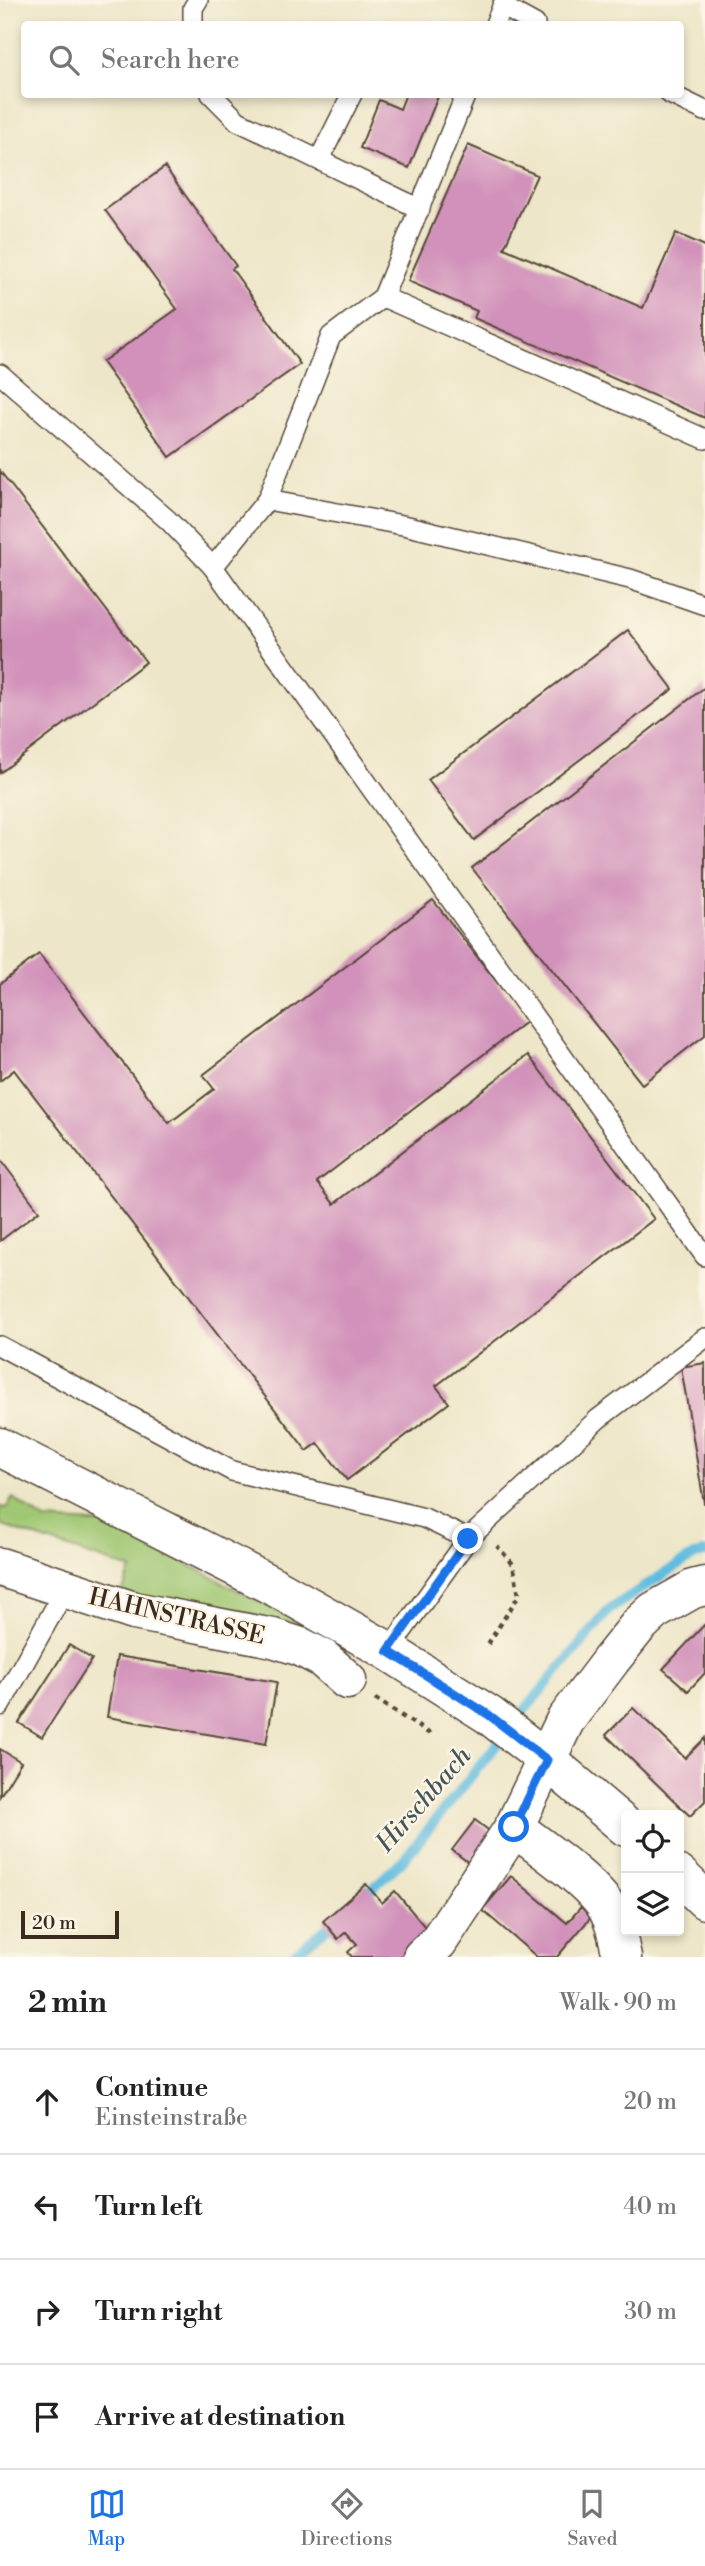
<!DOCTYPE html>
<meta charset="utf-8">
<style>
:root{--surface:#fff;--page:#f2f2f2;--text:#222;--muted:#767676;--line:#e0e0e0;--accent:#1a73e8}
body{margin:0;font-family:"Libre Bodoni",serif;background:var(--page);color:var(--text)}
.controls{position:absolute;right:21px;bottom:21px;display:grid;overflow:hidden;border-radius:7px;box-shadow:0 4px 10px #0003}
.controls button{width:63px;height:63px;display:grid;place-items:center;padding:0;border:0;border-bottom:2px solid var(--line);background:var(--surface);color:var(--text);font:35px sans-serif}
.scale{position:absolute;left:21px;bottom:18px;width:98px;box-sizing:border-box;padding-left:7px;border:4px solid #3b2a1e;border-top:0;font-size:19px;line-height:24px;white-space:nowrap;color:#3b2a1e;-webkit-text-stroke:5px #fcf5e5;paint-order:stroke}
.stop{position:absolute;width:21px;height:21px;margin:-16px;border:5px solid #1a73e8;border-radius:50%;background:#fff}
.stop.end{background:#1a73e8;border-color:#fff;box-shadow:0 2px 7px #0008}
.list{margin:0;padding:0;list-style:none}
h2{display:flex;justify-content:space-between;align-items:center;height:91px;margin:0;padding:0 28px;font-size:30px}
h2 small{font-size:23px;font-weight:400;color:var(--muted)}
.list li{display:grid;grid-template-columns:46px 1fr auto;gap:21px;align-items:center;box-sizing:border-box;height:105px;padding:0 28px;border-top:2px solid var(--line)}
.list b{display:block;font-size:26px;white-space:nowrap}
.list p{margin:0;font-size:23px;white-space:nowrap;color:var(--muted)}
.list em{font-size:23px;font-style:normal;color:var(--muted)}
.icon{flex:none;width:38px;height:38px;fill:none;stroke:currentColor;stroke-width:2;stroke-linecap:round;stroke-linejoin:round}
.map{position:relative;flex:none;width:705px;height:1957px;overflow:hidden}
.search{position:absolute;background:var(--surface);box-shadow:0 4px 10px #0003;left:21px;right:21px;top:21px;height:77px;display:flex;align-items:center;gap:18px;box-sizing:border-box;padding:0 24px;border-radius:7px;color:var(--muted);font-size:26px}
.sheet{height:511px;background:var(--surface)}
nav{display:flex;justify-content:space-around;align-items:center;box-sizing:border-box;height:98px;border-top:2px solid var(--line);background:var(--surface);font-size:19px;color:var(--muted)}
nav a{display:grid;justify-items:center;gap:4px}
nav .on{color:var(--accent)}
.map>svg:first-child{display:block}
.green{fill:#a0c773;stroke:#6e7848;stroke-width:2}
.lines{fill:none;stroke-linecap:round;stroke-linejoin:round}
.stream{stroke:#61bcdf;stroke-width:10}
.building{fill:#d191ba}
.lane-casing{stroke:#564638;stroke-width:22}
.street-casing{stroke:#564638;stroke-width:41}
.secondary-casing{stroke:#564638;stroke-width:41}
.path{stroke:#564638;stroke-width:4.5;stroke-dasharray:5 5;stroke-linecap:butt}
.lane{stroke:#fff;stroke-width:19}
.street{stroke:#fff;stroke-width:38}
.secondary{stroke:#fff;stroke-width:38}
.route{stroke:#1a73e8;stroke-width:9}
.labels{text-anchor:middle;stroke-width:5;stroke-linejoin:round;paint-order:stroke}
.street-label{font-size:24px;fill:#3b2a1e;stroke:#fcf5e5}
.water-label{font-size:26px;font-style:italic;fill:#465658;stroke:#fcf5e5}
</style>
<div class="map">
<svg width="705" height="1957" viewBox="0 0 705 1957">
<rect width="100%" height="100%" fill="#fcf5e5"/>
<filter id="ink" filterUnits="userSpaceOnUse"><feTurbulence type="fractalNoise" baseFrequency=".0143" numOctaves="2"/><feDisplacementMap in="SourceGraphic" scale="14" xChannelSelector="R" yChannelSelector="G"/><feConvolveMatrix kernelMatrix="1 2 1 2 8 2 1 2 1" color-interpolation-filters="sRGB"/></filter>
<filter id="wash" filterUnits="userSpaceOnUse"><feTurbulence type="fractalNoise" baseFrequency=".00686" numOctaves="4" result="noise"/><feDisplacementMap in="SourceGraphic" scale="28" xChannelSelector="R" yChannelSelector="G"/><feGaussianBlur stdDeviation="1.57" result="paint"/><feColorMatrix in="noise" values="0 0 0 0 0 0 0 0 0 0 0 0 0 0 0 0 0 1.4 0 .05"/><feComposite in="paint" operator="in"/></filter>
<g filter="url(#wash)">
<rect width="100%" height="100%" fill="#ede6c8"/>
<!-- green -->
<polygon class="green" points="13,1498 45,1520 111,1524 348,1648 344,1653 122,1593 131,1569 0,1525 0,1507 6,1508"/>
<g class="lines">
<!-- stream -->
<g class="stream">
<polyline points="512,1725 610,1609 667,1572 695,1555 705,1553"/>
<polyline points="363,1897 404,1859 503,1737"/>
<polyline points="290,1957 336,1921"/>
</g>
</g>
<g id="blocks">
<!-- building -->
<g class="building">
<polygon points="406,94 439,94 409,168 360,148 379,100 400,109"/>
<polygon points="468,145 537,175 504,248 643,308 676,233 705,246 705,418 474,318 477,311 408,281"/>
<polygon points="165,167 236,266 232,269 300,364 170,457 102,362 177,309 105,210"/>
<polygon points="0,471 146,662 0,773"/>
<polygon points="628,630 673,689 474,840 428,780"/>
<polygon points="705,687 705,1035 642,1084 472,868"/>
<polygon points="433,900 527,1021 317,1182 334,1204 528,1055 654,1219 436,1386 449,1403 347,1480 318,1443 307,1451 14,1070 0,1081 0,984 39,954 169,1123 214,1089 203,1075"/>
<polygon points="0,1159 39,1211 0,1241"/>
<polygon points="705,1363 705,1503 704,1503 681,1367"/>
<polygon points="705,1624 705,1673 688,1691 663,1669"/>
<polygon points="69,1645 92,1659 42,1737 19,1723"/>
<polygon points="117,1656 277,1682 266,1744 107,1717"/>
<polygon points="633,1708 685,1758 705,1738 705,1801 690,1816 606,1735"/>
<polygon points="0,1749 21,1762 0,1796"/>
<polygon points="475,1820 492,1833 469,1863 452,1850"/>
<polygon points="511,1876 567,1923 581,1907 592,1916 557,1957 537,1957 482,1910"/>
<polygon points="366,1884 382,1903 395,1891 430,1933 401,1957 352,1957 348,1952 357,1944 346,1932 338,1939 323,1921"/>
</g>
</g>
</g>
<g filter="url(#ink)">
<use href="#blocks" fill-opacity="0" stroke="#564638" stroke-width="2"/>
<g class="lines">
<defs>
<g id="lane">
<polyline points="502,6 535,24"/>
<polyline points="193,24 193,8 198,0"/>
<polyline points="495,24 505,0"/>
<polyline points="211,94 238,121 420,209"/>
<polyline points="670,94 705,111"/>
<polyline points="319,160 352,94"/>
<polyline points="383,297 705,439"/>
<polyline points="0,374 168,520 213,567 705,1256"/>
<polyline points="267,500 331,336 383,297 466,94"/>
<polyline points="213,567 267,500 408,526 630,579 705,605"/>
<polyline points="0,1346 232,1471 424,1518 468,1539"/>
<polyline points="388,1651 468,1539 598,1419 705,1338"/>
<polyline points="0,1706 65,1590"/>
</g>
<g id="street">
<polyline points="0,1567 134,1611 273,1638 301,1647 322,1658 347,1680"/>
<path d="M514 1827C541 1848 580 1874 602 1901 614 1916 618 1938 622 1957"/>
<polyline points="422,1957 438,1942 514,1827 565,1721 611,1660 639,1625 654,1611 693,1589 705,1586"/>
</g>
<g id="secondary">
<polyline points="0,1447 275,1587 388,1651 489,1715 547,1760 626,1827"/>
<polyline points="679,1875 705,1900"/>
</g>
</defs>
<!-- lane casing -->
<use href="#lane" class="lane-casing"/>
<!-- street casing -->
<use href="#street" class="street-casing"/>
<!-- secondary casing -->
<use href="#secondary" class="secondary-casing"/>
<!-- path -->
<g class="path">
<polyline points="488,1644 519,1595 513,1564 497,1546"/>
<polyline points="375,1699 430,1734"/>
</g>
<!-- lane -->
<use href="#lane" class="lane"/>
<!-- street -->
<use href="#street" class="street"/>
<!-- secondary -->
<use href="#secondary" class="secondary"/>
</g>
</g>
<g class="lines" filter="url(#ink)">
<!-- route -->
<polyline class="route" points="468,1539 388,1651 489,1715 547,1760 514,1827"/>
</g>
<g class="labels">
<!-- street labels -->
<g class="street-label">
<text transform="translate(177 1616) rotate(13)" y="8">HAHNSTRASSE</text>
</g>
<!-- water labels -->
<g class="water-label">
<text transform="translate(423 1799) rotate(-49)" y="9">Hirschbach</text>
</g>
</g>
</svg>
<div class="controls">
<button><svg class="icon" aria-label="locate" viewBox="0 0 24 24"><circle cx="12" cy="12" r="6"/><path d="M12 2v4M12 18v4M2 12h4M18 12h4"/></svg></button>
<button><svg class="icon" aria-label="layers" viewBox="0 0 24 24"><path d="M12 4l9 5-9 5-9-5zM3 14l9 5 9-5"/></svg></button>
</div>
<div class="scale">20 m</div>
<div class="stop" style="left:514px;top:1827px"></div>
<div class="stop end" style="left:468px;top:1539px"></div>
<div class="search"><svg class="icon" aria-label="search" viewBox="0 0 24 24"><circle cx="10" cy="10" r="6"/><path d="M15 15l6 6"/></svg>Search here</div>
</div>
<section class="sheet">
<h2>2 min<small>Walk · 90 m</small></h2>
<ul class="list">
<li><svg class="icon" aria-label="ahead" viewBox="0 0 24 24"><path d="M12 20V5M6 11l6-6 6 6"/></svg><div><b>Continue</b><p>Einsteinstraße</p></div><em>20 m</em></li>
<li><svg class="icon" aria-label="left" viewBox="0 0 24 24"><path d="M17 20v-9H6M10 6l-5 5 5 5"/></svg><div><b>Turn left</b></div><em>40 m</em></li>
<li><svg class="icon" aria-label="right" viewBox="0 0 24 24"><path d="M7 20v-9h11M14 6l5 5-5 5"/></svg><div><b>Turn right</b></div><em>30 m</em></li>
<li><svg class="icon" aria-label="arrive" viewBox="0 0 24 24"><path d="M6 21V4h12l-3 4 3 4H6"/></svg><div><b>Arrive at destination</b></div></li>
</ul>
</section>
<nav>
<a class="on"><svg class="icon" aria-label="map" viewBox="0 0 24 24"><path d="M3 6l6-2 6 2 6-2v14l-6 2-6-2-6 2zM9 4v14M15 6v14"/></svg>Map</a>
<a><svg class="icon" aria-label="directions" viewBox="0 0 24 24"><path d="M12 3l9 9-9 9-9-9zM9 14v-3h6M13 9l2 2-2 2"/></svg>Directions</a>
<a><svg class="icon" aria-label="saved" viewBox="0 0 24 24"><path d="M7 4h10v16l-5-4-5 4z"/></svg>Saved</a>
</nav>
